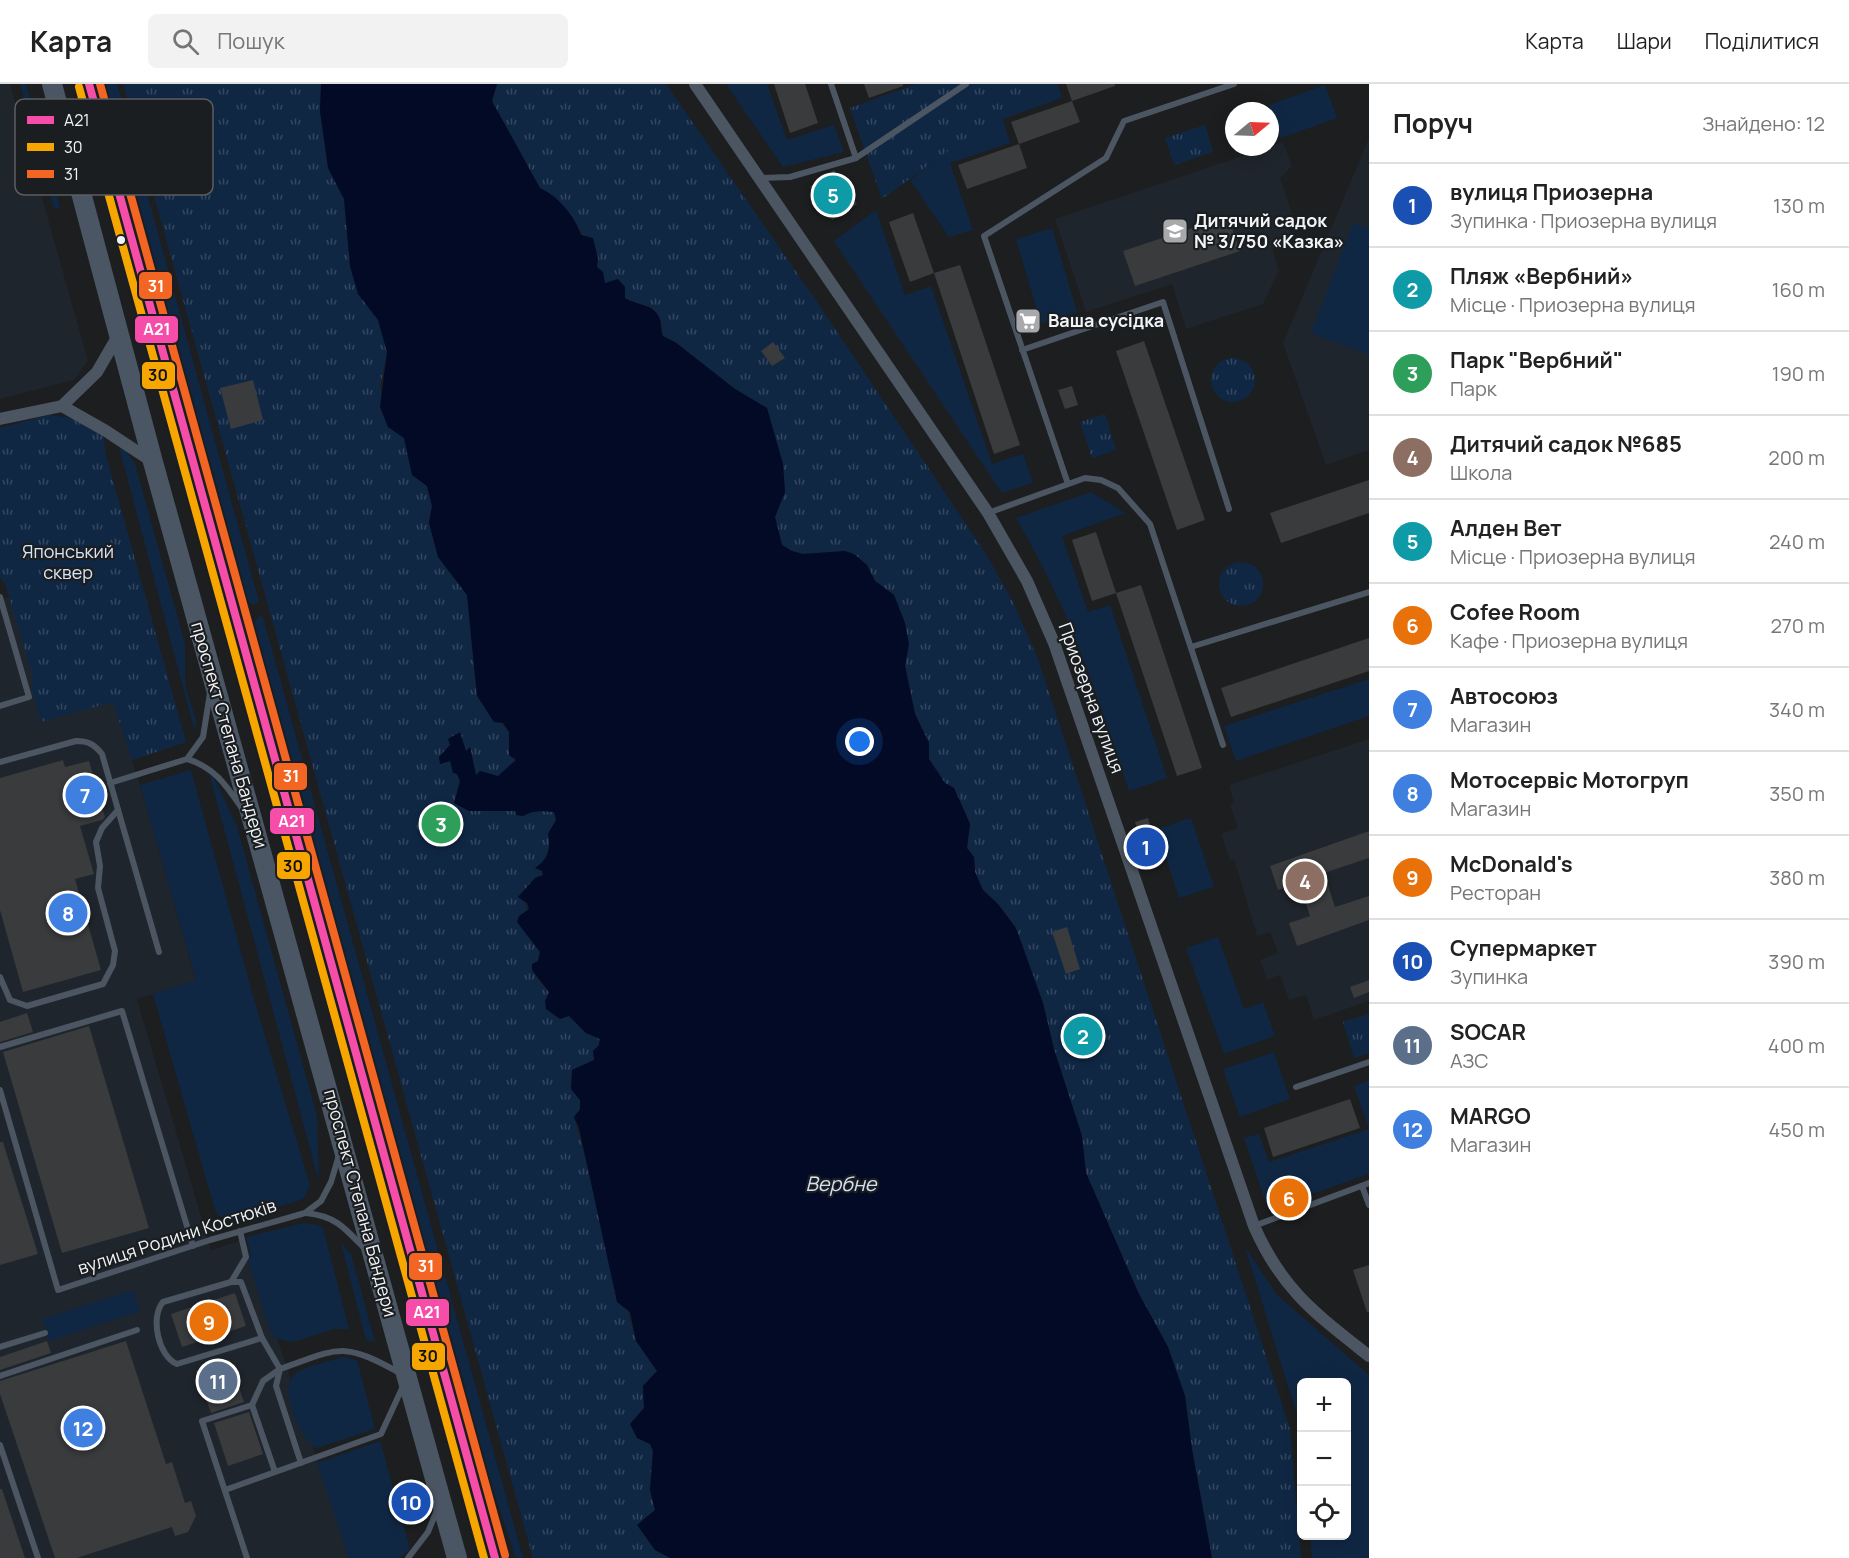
<!DOCTYPE html>
<html lang="uk">
<meta charset="utf-8">
<style>
:root{--surface:#fff;--page:#f2f2f2;--text:#222;--muted:#767676;--line:#e0e0e0;--accent:#b45309}
body{margin:0;font-family:Manrope,sans-serif;background:var(--page);color:var(--text)}
.controls{position:absolute;right:18px;bottom:18px;display:grid;overflow:hidden;border-radius:9px;box-shadow:0 3px 15px #0003}
.controls button{width:54px;height:54px;display:grid;place-items:center;padding:0;border:0;border-bottom:2px solid var(--line);background:var(--surface);color:var(--text);font:30px sans-serif}
.compass{position:absolute;left:1225px;top:18px;width:54px;height:54px;border-radius:50%;background:var(--surface);box-shadow:0 3px 15px #0003;rotate:71deg}
.you{position:absolute;left:860px;top:658px;width:21px;height:21px;margin:-15px;border:4px solid #fff;border-radius:50%;background:#1a73e8;box-shadow:0 0 0 9px #1a73e833}
.badge{display:grid;place-items:center;width:39px;height:39px;border-radius:50%;background:var(--accent);color:#fff;font-size:20px;font-weight:700}
.pin{position:absolute;translate:-50% -50%;border:3px solid #fff;box-shadow:0 2px 6px #0006}
.list{margin:0;padding:0;list-style:none}
h2{display:flex;justify-content:space-between;align-items:center;height:78px;margin:0;padding:0 24px;font-size:26px}
h2 small{font-size:20px;font-weight:400;color:var(--muted)}
.list li{display:grid;grid-template-columns:39px 1fr auto;gap:18px;align-items:center;box-sizing:border-box;height:84px;padding:0 24px;border-top:2px solid var(--line)}
.list b{display:block;font-size:22px;white-space:nowrap}
.list p{margin:0;font-size:20px;white-space:nowrap;color:var(--muted)}
.list em{font-size:20px;font-style:normal;color:var(--muted)}
.icon{flex:none;width:33px;height:33px;fill:none;stroke:currentColor;stroke-width:2;stroke-linecap:round;stroke-linejoin:round}
.map{position:relative;flex:none;width:1369px;height:1474px;overflow:hidden}
header{display:flex;align-items:center;gap:36px;box-sizing:border-box;height:84px;padding:0 30px;background:var(--surface);border-bottom:2px solid var(--line)}
header strong{font-size:28px}
nav{display:flex;gap:33px;margin-inline-start:auto;font-size:21px}
.search{width:420px;height:54px;background:var(--page);display:flex;align-items:center;gap:15px;box-sizing:border-box;padding:0 21px;border-radius:9px;color:var(--muted);font-size:22px}
main{display:flex}
aside{flex:1;background:var(--surface)}
.map>svg:first-child{display:block}
.built{fill:#1f252c}
.grass{fill:#102744}
.park{fill:url(#park-tufts)}
.water{fill:#030a25}
.building{fill:#393b3d}
.lines{fill:none;stroke-linecap:round;stroke-linejoin:round}
.lane{stroke:#4c5662;stroke-width:6}
.street{stroke:#4c5662;stroke-width:12}
.primary{stroke:#4b5664;stroke-width:20}
.bus-1-casing{stroke:#1b1e21;stroke-width:12}
.bus-2-casing{stroke:#1b1e21;stroke-width:12}
.bus-3-casing{stroke:#1b1e21;stroke-width:12}
.bus-1{stroke:#f54da8;stroke-width:8}
.bus-2{stroke:#f7a600;stroke-width:8}
.bus-3{stroke:#f26522;stroke-width:8}
.bus-dot{fill:#f2f4f6;stroke:#1b1e21;stroke-width:2}
.labels{text-anchor:middle;stroke-width:4.5;stroke-linejoin:round;paint-order:stroke}
.poi-label{font-size:18px;font-weight:bold;fill:#f2f4f6;stroke:#1b1e21;text-anchor:start}
.park-label{font-size:18px;fill:#d7e4f6;stroke:#1b1e21}
.street-label{font-size:18px;fill:#f2f4f6;stroke:#1b1e21}
.water-label{font-size:20px;font-style:italic;fill:#d4e1f3;stroke:#1b1e21}
.key{fill:#1b1e21;stroke:#5c5e61;stroke-width:1.5}
.key-label{font-size:16px;fill:#f2f4f6}
.line-badge{stroke:#1b1e21;stroke-width:2}
.badge-label{font-size:16px;text-anchor:middle;font-weight:bold;fill:#fff}
.pale-badge-label{font-size:16px;text-anchor:middle;font-weight:bold;fill:#111}
</style>
<header>
<strong>Карта</strong>
<div class="search"><svg class="icon" aria-label="search" viewBox="0 0 24 24"><circle cx="10" cy="10" r="6"/><path d="M15 15l6 6"/></svg>Пошук</div>
<nav><a>Карта</a><a>Шари</a><a>Поділитися</a></nav>
</header>
<main>
<div class="map">
<svg width="1369" height="1474" viewBox="0 0 1369 1474">
<defs>
<pattern id="park-tufts" width="24" height="20" patternUnits="userSpaceOnUse" patternTransform="scale(1.5)"><rect width="24" height="20" fill="#102744"/><path d="M3 7l-1-3M5 7V3M7 7l1-3M15 17l-1-3M17 17v-4M19 17l1-3" fill="none" stroke="#334760"/></pattern>
</defs>
<rect width="100%" height="100%" fill="#1c1e20"/>
<!-- built -->
<g class="built">
<polygon points="0,0 10,0 88,277 74,296 0,315"/>
<polygon points="1369,54 1369,366 1326,381 1283,259"/>
<polygon points="1283,58 1292,82 1280,94 1295,137 1288,139 1294,156 1272,165 1279,187 1263,220 1186,245 1172,200 1086,228 1055,135"/>
<polygon points="14,513 58,633 113,617 140,701 196,897 137,915 211,1166 245,1155 349,1474 0,1474 0,515"/>
<polygon points="1369,655 1369,917 1314,936 1306,911 1289,916 1280,891 1267,896 1260,876 1278,869 1270,848 1257,852 1234,775 1230,776 1221,750 1238,744 1230,721 1234,719 1229,701"/>
</g>
<!-- grass -->
<g class="grass">
<polygon points="20,0 26,0 60,124 54,124"/>
<polygon points="104,0 117,0 259,518 253,521 246,516"/>
<polygon points="726,0 767,0 787,56 834,41 844,68 783,83"/>
<polygon points="1033,0 1058,0 1062,14 1003,35 1010,59 950,79 973,146 949,153 910,96"/>
<polygon points="1325,1 1337,34 1281,54 1269,21"/>
<polygon points="876,126 905,211 931,202 992,380 1023,370 1033,399 1002,409 834,157"/>
<polygon points="1353,139 1369,145 1369,271 1311,249"/>
<polygon points="1052,144 1077,228 1041,239 1016,155"/>
<polygon points="118,359 125,365 135,380 185,560 185,601 196,636 195,648"/>
<path d="M1091 408 1125 429 1062 452 1088 528 1110 521 1167 694 1129 707C1097 610 1069 523 1016 434Z"/>
<polygon points="262,530 523,1474 516,1474 476,1354 253,544 255,537"/>
<polygon points="1369,595 1369,632 1236,677 1224,642"/>
<polygon points="191,686 252,908 310,1101 304,1114 298,1117 233,1136 219,1132 215,1126 153,910 196,896 140,701"/>
<path d="M209 689C219 698 227 725 236 739L317 1032 319 1098Z"/>
<polygon points="1191,734 1214,803 1179,814 1157,745"/>
<polygon points="1218,853 1244,925 1263,918 1275,952 1224,970 1186,864"/>
<polygon points="1274,968 1290,1015 1240,1033 1223,985"/>
<polygon points="1369,996 1369,1090 1268,1125 1244,1054 1259,1050 1269,1078 1369,1045 1354,1002"/>
<polygon points="304,1139 318,1141 323,1144 349,1245 334,1245 293,1258 275,1254 270,1247 248,1177 251,1171 246,1153"/>
<polygon points="341,1159 351,1170 375,1258 366,1256"/>
<polygon points="1245,1163 1277,1211 1369,1291 1369,1474 1312,1474 1310,1452 1346,1452 1346,1298 1302,1298 1301,1353 1300,1341"/>
<polygon points="133,1206 140,1227 49,1257 42,1235"/>
<path d="M342 1273 357 1276 375 1345 317 1364C300 1356 279 1305 294 1291 305 1281 329 1278 342 1273Z"/>
<polygon points="380,1357 410,1465 399,1474 349,1474 317,1379"/>
</g>
<!-- park -->
<g class="park">
<path d="M123 0H321L320 27 328 84 344 115 350 182 378 236 387 268 380 303 388 343 404 354 412 391 427 402 432 422 429 439 438 472 467 511 477 611 509 648V671L516 676 498 692 476 691 470 663 466 668 460 649 439 673 440 680 450 677 460 697 455 719 469 727H547L554 728 556 736 548 750C551 765 547 775 536 784L542 787 543 792 535 794 519 813C531 823 527 828 522 843L540 868 535 892 549 908 554 930 560 935 569 932 586 949 600 955 594 976 572 986 571 1005 580 1016V1025L574 1033 636 1257 657 1287 643 1302 644 1324 637 1354 650 1360 653 1367 650 1406 655 1426V1466L670 1474H533Z"/>
<path d="M497 0H666L815 215 986 470 1012 516 1038 575 1290 1345 1301 1474H1212L1192 1365 1185 1312 1168 1263 1138 1208 1086 1089 1082 1052 1054 965 1043 919 1016 844 998 820 983 806 975 788 974 773 967 764 970 740 963 724 954 704 945 699 929 675V659L915 630 905 582 909 560 894 511 875 497 867 481 854 470 845 467 803 470 792 467 782 461 775 433 785 408 783 380 767 324 735 305 675 258 663 252 661 238 652 223 634 220 625 214 624 203 605 199 597 183 598 174C580 150 569 117 540 105L492 17Z"/>
<polygon points="916,0 1040,0 882,115 850,24"/>
<polygon points="1205,41 1213,68 1174,81 1165,54"/>
<circle cx="1233" cy="296" r="22"/>
<polygon points="1105,330 1116,366 1092,374 1080,338"/>
<polygon points="49,331 71,334 104,353 105,368 186,658 132,676 113,618 41,638 32,607 32,590 5,499 0,493 0,344"/>
<circle cx="1241" cy="500" r="22"/>
<polygon points="1369,930 1369,969 1354,974 1343,938"/>
</g>
<!-- water -->
<path class="water" d="M321 0H497L492 17 540 104C559 113 574 131 581 151L593 154 598 174 597 183 603 188 605 199 618 195 625 203V214C636 221 653 220 659 233 662 239 660 246 663 252L675 258 735 305 767 324 783 380 785 408 775 433 782 461 792 467 803 470 845 467 854 470 867 481 875 497 894 511 905 539 909 560 905 582 915 630 929 659V675L945 699 954 704 963 724 970 740 967 764 974 773 975 788 983 806 998 820 1016 844 1043 919 1054 965 1082 1052 1086 1089 1138 1208 1168 1263 1185 1312 1192 1365 1212 1474H670L655 1466 637 1441 655 1426 650 1406 653 1367 650 1360 637 1354 630 1340 644 1324 643 1302 657 1287 636 1257 630 1228 617 1218 579 1044 574 1033 580 1025V1016L571 1005 572 986 594 976 593 967 599 961 600 955 586 949 569 932 560 935 546 925 545 917 549 908 532 886V880L538 877 540 868 517 838 519 832 529 825 527 819 518 813 535 794 543 791 542 787 535 784C548 776 551 765 548 750L556 736 554 728C542 727 533 726 523 732L516 731 515 727H469L454 719 460 697 457 690 453 689 450 677 440 680 439 673 450 661 448 655 460 648 466 667 470 663 476 691 480 687 498 692 516 676 509 671V648L503 639 494 638 477 612 467 511 438 473 429 439 432 422 427 402 412 391 404 354 388 343 380 323 387 268 378 236 358 210 350 182 344 115 328 84 320 27Z"/>
<!-- building -->
<g class="building">
<polygon points="774,0 805,0 818,39 790,49"/>
<polygon points="864,0 903,0 903,2 869,14"/>
<polygon points="1066,0 1115,0 1115,2 1072,17"/>
<polygon points="1072,17 1080,38 1019,60 1011,38"/>
<polygon points="1019,60 1027,84 967,105 958,81"/>
<polygon points="834,86 857,120 832,136 810,103"/>
<polygon points="913,129 934,189 910,198 889,138"/>
<polygon points="1228,132 1240,167 1135,202 1123,167"/>
<polygon points="960,181 1020,361 994,370 934,189"/>
<polygon points="1144,257 1205,436 1177,446 1116,267"/>
<polygon points="773,258 785,274 772,282 761,267"/>
<polygon points="253,296 263,336 231,345 220,304"/>
<polygon points="1072,302 1078,321 1065,325 1058,306"/>
<polygon points="1369,396 1369,429 1281,459 1270,429"/>
<polygon points="1096,448 1116,509 1092,517 1072,456"/>
<polygon points="1141,501 1202,684 1177,692 1116,509"/>
<polygon points="1369,554 1369,587 1231,633 1221,604"/>
<polygon points="63,676 65,683 89,677 105,733 102,736 80,742 94,790 75,795 101,886 23,908 0,826 0,694"/>
<polygon points="1148,734 1153,750 1140,754 1135,738"/>
<polygon points="1369,747 1369,774 1324,789 1335,823 1369,812 1369,836 1297,862 1289,839 1310,832 1299,799 1278,806 1270,782"/>
<polygon points="1067,843 1080,885 1066,890 1052,848"/>
<polygon points="1369,896 1369,908 1354,914 1350,903"/>
<polygon points="27,929 33,948 0,958 0,938"/>
<polygon points="89,942 149,1144 62,1169 3,968"/>
<polygon points="1350,1015 1360,1044 1273,1073 1264,1044"/>
<polygon points="0,1058 3,1058 38,1170 0,1181"/>
<polygon points="1369,1181 1369,1228 1367,1228 1353,1186"/>
<polygon points="235,1209 246,1242 182,1263 171,1230"/>
<polygon points="47,1257 51,1269 0,1286 0,1273"/>
<polygon points="126,1257 166,1380 172,1378 185,1419 191,1417 196,1432 188,1448 175,1452 172,1443 77,1474 55,1474 0,1310 0,1297"/>
<polygon points="230,1276 244,1318 211,1329 196,1287"/>
<polygon points="249,1328 263,1370 228,1382 214,1339"/>
<polygon points="0,1405 2,1405 25,1474 0,1474"/>
</g>
<g class="lines">
<!-- lane -->
<g class="lane">
<polyline points="831,0 856,74"/>
<polyline points="761,94 790,93 856,74 966,0"/>
<polyline points="1022,266 1163,218 1229,425"/>
<polyline points="1068,400 984,152 1106,74 1124,37 1234,0"/>
<polyline points="988,429 1085,394 1101,396 1118,404 1150,440 1223,661"/>
<polyline points="0,513 29,613 0,622"/>
<polyline points="1191,563 1369,508"/>
<path d="M187 675C214 683 226 701 241 723"/>
<path d="M0 678 76 657C88 657 94 660 102 670L159 868"/>
<polyline points="110,699 187,675 203,653 210,609"/>
<polyline points="0,893 10,916 27,922 103,900 113,881 115,867 98,804 100,782 96,758 102,744 118,726"/>
<polyline points="0,963 122,927 193,1162"/>
<polyline points="1296,1003 1369,978"/>
<polyline points="0,1006 58,1206 210,1156 305,1129 321,1117 331,1098 339,1071"/>
<polyline points="1362,1102 1369,1121"/>
<path d="M306 1129C335 1132 344 1143 364 1164"/>
<polyline points="1254,1142 1369,1099"/>
<path d="M240 1147 246 1173 231 1198 163 1218C150 1233 158 1272 177 1280L262 1254"/>
<polyline points="231,1198 241,1198 262,1254 280,1285 263,1297 252,1321 275,1388"/>
<polyline points="0,1263 45,1249"/>
<polyline points="0,1292 137,1246"/>
<polyline points="0,1361 38,1474"/>
<path d="M301 1379 276 1302 280 1285C340 1264 342 1257 400 1289"/>
<polyline points="225,1406 381,1350 404,1300"/>
<polyline points="247,1474 202,1337 252,1321"/>
<polyline points="408,1474 428,1448 437,1426"/>
</g>
<!-- street -->
<g class="street">
<path d="M695 0 988 429 1027 497 1054 559 1254 1142C1282 1206 1316 1230 1369 1272"/>
<polyline points="119,250 97,288 62,322 106,347 153,378"/>
<polyline points="0,335 62,322"/>
</g>
<!-- primary -->
<g class="primary">
<polyline points="52,0 153,378 457,1474"/>
<polyline points="89,0 495,1474"/>
</g>
<defs>
<polyline id="bus-1" points="89,0 495,1474"/>
<polyline id="bus-2" points="79,3 484,1474"/>
<polyline id="bus-3" points="100,0 505,1471"/>
</defs>
<!-- bus-1 casing -->
<use href="#bus-1" class="bus-1-casing"/>
<!-- bus-2 casing -->
<use href="#bus-2" class="bus-2-casing"/>
<!-- bus-3 casing -->
<use href="#bus-3" class="bus-3-casing"/>
<!-- bus-1 -->
<use href="#bus-1" class="bus-1"/>
<!-- bus-2 -->
<use href="#bus-2" class="bus-2"/>
<!-- bus-3 -->
<use href="#bus-3" class="bus-3"/>
</g>
<!-- icons -->
<defs>
<symbol id="school-square" viewBox="-11 -11 22 22"><rect x="-9" y="-9" width="18" height="18" rx="4" fill="#a7a9ab" stroke="#1b1e21"/><path d="M0-5L7-2L0 1L-7-2ZM-4 1L0 2.5L4 1V4Q0 6-4 4Z" fill="#fff"/></symbol>
<symbol id="supermarket-square" viewBox="-11 -11 22 22"><rect x="-9" y="-9" width="18" height="18" rx="4" fill="#a7a9ab" stroke="#1b1e21"/><path d="M-6-5.5h2.5l.6 2H6L4.5 2H-2.5L-4.4-4H-6ZM-1.5 3.2a1.3 1.3 0 1 0 .1 0ZM3 3.2a1.3 1.3 0 1 0 .1 0Z" fill="#fff"/></symbol>
</defs>
<g fill-rule="evenodd">
<use href="#school-square" x="1160" y="132" width="30" height="30"/>
<use href="#supermarket-square" x="1013" y="222" width="30" height="30"/>
</g>
<!-- markers -->
<circle class="bus-dot" cx="121" cy="156" r="5"/>
<g class="labels">
<!-- poi labels -->
<g class="poi-label">
<text x="1194" y="143">Дитячий садок<tspan x="1194" dy="21">№ 3/750 «Казка»</tspan></text>
<text x="1048" y="243">Ваша сусідка</text>
</g>
<!-- park labels -->
<g class="park-label">
<text x="68" y="474">Японський<tspan x="68" dy="21">сквер</tspan></text>
</g>
<!-- street labels -->
<g class="street-label">
<text transform="translate(1091 614) rotate(70)" y="6">Приозерна вулиця</text>
<text transform="translate(229 651) rotate(74)" y="6">проспект Степана Бандери</text>
<text transform="translate(360 1119) rotate(75)" y="6">проспект Степана Бандери</text>
<text transform="translate(177 1153) rotate(-18)" y="6">вулиця Родини Костюків</text>
</g>
<!-- water labels -->
<g class="water-label">
<text x="841" y="1107">Вербне</text>
</g>
</g>
<!-- legend -->
<rect x="15" y="15" width="198" height="96" rx="9" class="key"/>
<rect x="27" y="32" width="27" height="8" fill="#f54da8"/>
<rect x="27" y="59" width="27" height="8" fill="#f7a600"/>
<rect x="27" y="86" width="27" height="8" fill="#f26522"/>
<g class="key-label">
<text x="64" y="42">А21</text>
<text x="64" y="69">30</text>
<text x="64" y="96">31</text>
</g>
<g class="line-badge">
<rect x="138" y="187" width="35" height="29" rx="6" fill="#f26522"/>
<rect x="134" y="231" width="45" height="29" rx="6" fill="#f54da8"/>
<rect x="141" y="277" width="35" height="29" rx="6" fill="#f7a600"/>
<rect x="273" y="678" width="35" height="29" rx="6" fill="#f26522"/>
<rect x="269" y="723" width="46" height="28" rx="6" fill="#f54da8"/>
<rect x="276" y="767" width="35" height="29" rx="6" fill="#f7a600"/>
<rect x="408" y="1168" width="35" height="29" rx="6" fill="#f26522"/>
<rect x="405" y="1214" width="45" height="29" rx="6" fill="#f54da8"/>
<rect x="411" y="1258" width="35" height="29" rx="6" fill="#f7a600"/>
</g>
<g class="badge-label">
<text x="156" y="208">31</text>
<text x="157" y="251">А21</text>
<text x="291" y="698">31</text>
<text x="292" y="743">А21</text>
<text x="426" y="1188">31</text>
<text x="427" y="1234">А21</text>
</g>
<g class="pale-badge-label">
<text x="158" y="297">30</text>
<text x="293" y="788">30</text>
<text x="428" y="1278">30</text>
</g>
</svg>
<div class="controls">
<button>+</button>
<button>−</button>
<button><svg class="icon" aria-label="locate" viewBox="0 0 24 24"><circle cx="12" cy="12" r="6"/><path d="M12 2v4M12 18v4M2 12h4M18 12h4"/></svg></button>
</div>
<svg class="compass" viewBox="-18 -18 36 36"><path d="M0-13l5 13h-10z" fill="#e53935"/><path d="M0 13l5-13h-10z" fill="#767676"/></svg>
<div class="you"></div>
<div class="pin badge" style="left:1146px;top:763px;background:#1a4fb4">1</div>
<div class="pin badge" style="left:1083px;top:952px;background:#0f9aa8">2</div>
<div class="pin badge" style="left:441px;top:740px;background:#2e9e5b">3</div>
<div class="pin badge" style="left:1305px;top:797px;background:#8d6e63">4</div>
<div class="pin badge" style="left:833px;top:111px;background:#0f9aa8">5</div>
<div class="pin badge" style="left:1289px;top:1114px;background:#e8710a">6</div>
<div class="pin badge" style="left:85px;top:711px;background:#3f7fe0">7</div>
<div class="pin badge" style="left:68px;top:829px;background:#3f7fe0">8</div>
<div class="pin badge" style="left:209px;top:1238px;background:#e8710a">9</div>
<div class="pin badge" style="left:411px;top:1418px;background:#1a4fb4">10</div>
<div class="pin badge" style="left:218px;top:1297px;background:#5c6f8a">11</div>
<div class="pin badge" style="left:83px;top:1344px;background:#3f7fe0">12</div>
</div>
<aside>
<h2>Поруч<small>Знайдено: 12</small></h2>
<ul class="list">
<li><span class="badge" style="background:#1a4fb4">1</span><div><b>вулиця Приозерна</b><p>Зупинка · Приозерна вулиця</p></div><em>130 m</em></li>
<li><span class="badge" style="background:#0f9aa8">2</span><div><b>Пляж «Вербний»</b><p>Місце · Приозерна вулиця</p></div><em>160 m</em></li>
<li><span class="badge" style="background:#2e9e5b">3</span><div><b>Парк &quot;Вербний&quot;</b><p>Парк</p></div><em>190 m</em></li>
<li><span class="badge" style="background:#8d6e63">4</span><div><b>Дитячий садок №685</b><p>Школа</p></div><em>200 m</em></li>
<li><span class="badge" style="background:#0f9aa8">5</span><div><b>Алден Вет</b><p>Місце · Приозерна вулиця</p></div><em>240 m</em></li>
<li><span class="badge" style="background:#e8710a">6</span><div><b>Cofee Room</b><p>Кафе · Приозерна вулиця</p></div><em>270 m</em></li>
<li><span class="badge" style="background:#3f7fe0">7</span><div><b>Автосоюз</b><p>Магазин</p></div><em>340 m</em></li>
<li><span class="badge" style="background:#3f7fe0">8</span><div><b>Мотосервіс Мотогруп</b><p>Магазин</p></div><em>350 m</em></li>
<li><span class="badge" style="background:#e8710a">9</span><div><b>McDonald's</b><p>Ресторан</p></div><em>380 m</em></li>
<li><span class="badge" style="background:#1a4fb4">10</span><div><b>Супермаркет</b><p>Зупинка</p></div><em>390 m</em></li>
<li><span class="badge" style="background:#5c6f8a">11</span><div><b>SOCAR</b><p>АЗС</p></div><em>400 m</em></li>
<li><span class="badge" style="background:#3f7fe0">12</span><div><b>MARGO</b><p>Магазин</p></div><em>450 m</em></li>
</ul>
</aside>
</main>
